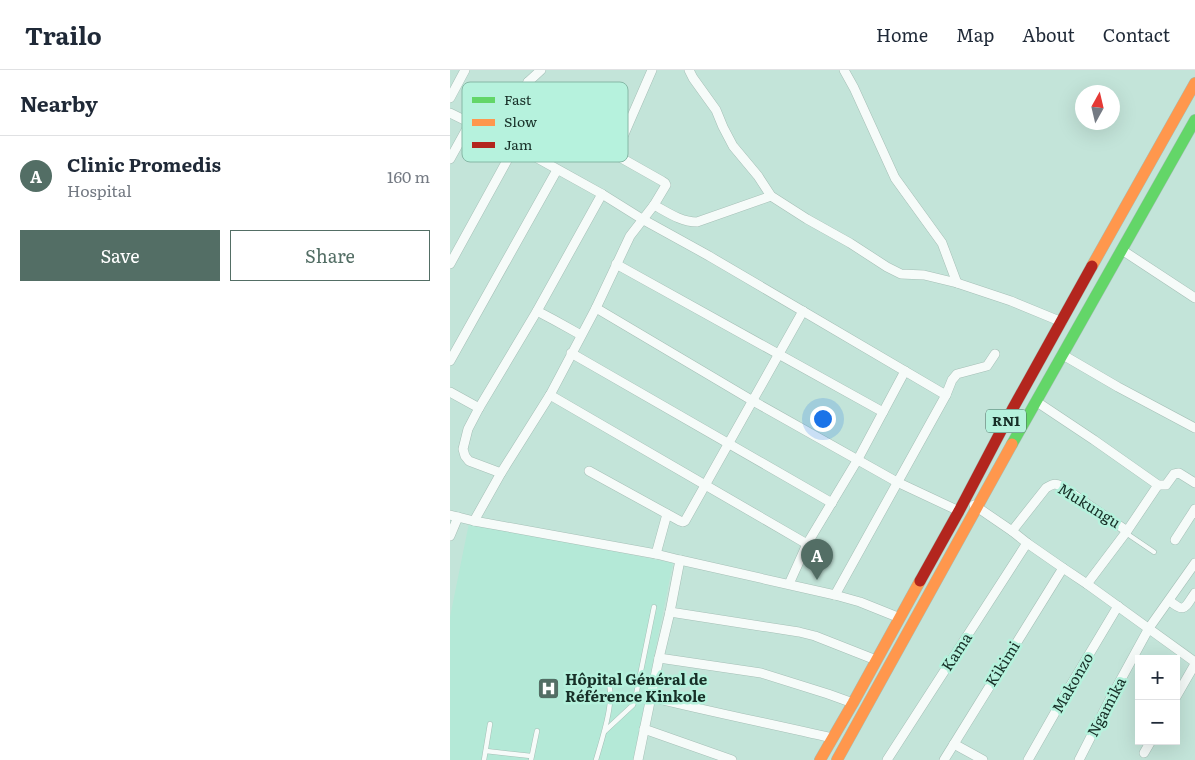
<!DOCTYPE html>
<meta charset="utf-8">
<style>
:root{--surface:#fff;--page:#f6f6f7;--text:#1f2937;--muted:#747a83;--line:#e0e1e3;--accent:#536e65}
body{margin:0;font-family:Literata,serif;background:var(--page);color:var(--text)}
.controls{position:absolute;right:15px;bottom:15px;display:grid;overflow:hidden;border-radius:0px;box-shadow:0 5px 20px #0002}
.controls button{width:45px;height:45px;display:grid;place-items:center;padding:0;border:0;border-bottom:1px solid var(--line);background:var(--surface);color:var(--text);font:25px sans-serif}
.compass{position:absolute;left:625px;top:15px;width:45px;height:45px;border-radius:50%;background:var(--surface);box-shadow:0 5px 20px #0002;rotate:8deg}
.you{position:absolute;left:372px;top:348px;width:18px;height:18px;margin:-12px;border:4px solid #fff;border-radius:50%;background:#1a73e8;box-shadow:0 0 0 8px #1a73e833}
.badge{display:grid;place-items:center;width:32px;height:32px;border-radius:50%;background:var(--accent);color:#fff;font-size:16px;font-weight:700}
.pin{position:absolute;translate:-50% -41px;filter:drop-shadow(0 1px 2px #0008)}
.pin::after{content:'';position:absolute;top:26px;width:18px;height:15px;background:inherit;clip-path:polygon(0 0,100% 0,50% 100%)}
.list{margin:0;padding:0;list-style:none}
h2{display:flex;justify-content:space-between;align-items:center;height:65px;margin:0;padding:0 20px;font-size:21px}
h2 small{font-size:16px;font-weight:400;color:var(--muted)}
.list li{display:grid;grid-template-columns:32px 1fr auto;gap:15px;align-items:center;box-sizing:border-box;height:80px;padding:0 20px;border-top:1px solid var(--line)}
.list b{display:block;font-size:19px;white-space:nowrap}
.list p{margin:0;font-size:16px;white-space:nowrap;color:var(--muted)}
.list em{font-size:16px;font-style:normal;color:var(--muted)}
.actions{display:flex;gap:10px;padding:15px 20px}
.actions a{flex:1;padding:11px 0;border:1px solid var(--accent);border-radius:0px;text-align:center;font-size:18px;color:var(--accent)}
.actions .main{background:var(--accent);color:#fff}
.map{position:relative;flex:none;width:745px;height:690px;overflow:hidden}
header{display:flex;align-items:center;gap:30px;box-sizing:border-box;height:70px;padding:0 25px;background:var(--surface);border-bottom:1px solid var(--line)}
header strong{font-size:24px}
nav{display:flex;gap:28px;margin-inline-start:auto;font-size:18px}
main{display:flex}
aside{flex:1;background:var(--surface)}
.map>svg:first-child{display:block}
.built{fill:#b4e9d7}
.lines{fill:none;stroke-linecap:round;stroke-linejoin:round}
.lane-casing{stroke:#a5bfb6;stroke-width:5.5}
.street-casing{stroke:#a5bfb6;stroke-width:10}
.fast-casing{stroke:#a5bfb6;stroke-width:12}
.slow-casing{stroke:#a5bfb6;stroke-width:12}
.jam-casing{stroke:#a5bfb6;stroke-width:12}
.lane{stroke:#f6fbf9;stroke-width:4.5}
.street{stroke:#f6fbf9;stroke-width:9}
.fast{stroke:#63d668;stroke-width:11}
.slow{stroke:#ff974d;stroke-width:11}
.jam{stroke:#b3261e;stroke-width:11}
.labels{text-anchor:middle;stroke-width:5;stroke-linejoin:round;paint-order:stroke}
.shield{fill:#b6f2dd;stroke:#476a5e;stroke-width:1}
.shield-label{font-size:14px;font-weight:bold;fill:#172f27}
.street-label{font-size:15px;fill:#172f27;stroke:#b6f2dd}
.poi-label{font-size:15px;font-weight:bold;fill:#172f27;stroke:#b6f2dd;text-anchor:start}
.key{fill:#b6f2dd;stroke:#86b8a6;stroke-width:1}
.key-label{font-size:14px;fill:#172f27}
</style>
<header>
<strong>Trailo</strong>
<nav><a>Home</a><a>Map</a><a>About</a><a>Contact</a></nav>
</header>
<main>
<aside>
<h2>Nearby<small></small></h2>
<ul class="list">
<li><span class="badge">A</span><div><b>Clinic Promedis</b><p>Hospital</p></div><em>160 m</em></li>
</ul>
<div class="actions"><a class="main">Save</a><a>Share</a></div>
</aside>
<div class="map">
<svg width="745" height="690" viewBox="0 0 745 690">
<rect width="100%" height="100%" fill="#c3e4d9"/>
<!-- built -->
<polygon class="built" points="19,453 223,493 183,690 0,690 0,547"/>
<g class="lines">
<defs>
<g id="lane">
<polyline points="676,463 704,482"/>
<path d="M125 606 152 610 158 612C166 629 151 672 146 690"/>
<polyline points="155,661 183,635 185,630 204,537"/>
<polyline points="36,681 81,686"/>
<polyline points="34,690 40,654"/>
<polyline points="81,690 87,661"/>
</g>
<g id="street">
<polyline points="239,0 243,8 266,40 273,57 283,76 308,106 321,126 357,149 400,173 437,197 451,204 474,205 507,213 561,231 612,252"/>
<polyline points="394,0 404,18 445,108 492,173 507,213"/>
<polyline points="0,28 15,0"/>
<polyline points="0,43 53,69 152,124 192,149 259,186 494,324 496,325 502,310 507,304 537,296 545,284"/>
<polyline points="53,69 78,12 91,0"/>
<polyline points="165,85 202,0"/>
<polyline points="0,89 20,53"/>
<path d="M204 135C217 142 231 152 247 152L321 126"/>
<polyline points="672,180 745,228"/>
<polyline points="0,194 65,76"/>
<polyline points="166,194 433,342"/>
<polyline points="146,238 303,331 447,412 509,441"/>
<polyline points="87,241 104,250 131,265"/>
<polyline points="121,283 382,433"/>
<polyline points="613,285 668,317 745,358"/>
<polyline points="0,291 107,100"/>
<polyline points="0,322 29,338"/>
<polyline points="100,325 357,474"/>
<polyline points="587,332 644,370 708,415 716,415 724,404 729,403 745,413"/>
<polyline points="139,401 230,451 233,452 235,451 353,241"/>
<polyline points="51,403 19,391 15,386 13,379 18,359 29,338 87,241 152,124"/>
<polyline points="524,435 562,461 577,473 613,498 637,514 745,592"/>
<polyline points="0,445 24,451 206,484 230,490 385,525 410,532 450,548"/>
<polyline points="24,451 51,403 100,325 146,238 180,166 204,135 216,115 215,113 212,111 104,50 91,38 78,12"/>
<path d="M562 461 596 418C602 414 605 413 611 416L677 461"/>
<polyline points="0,466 8,447"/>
<polyline points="725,470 745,439"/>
<polyline points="206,484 217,444"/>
<polyline points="339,514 357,474 408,389 455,301"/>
<polyline points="637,514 677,461 708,415"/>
<polyline points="385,525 496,325"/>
<path d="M720 531C735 544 735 537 745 523"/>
<polyline points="220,542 349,562 365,566 426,590"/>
<polyline points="209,588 311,603 378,624 403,633"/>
<path d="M200 627C261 642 321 654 382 668"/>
<polyline points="726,627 745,594"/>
<polyline points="194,659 282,690"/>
<polyline points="504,674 533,690"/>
<polyline points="694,683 701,671"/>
<polyline points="188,690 209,588 220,542 230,490"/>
<polyline points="437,690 577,473"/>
<polyline points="494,690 613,498"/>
<polyline points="578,690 619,618 668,536"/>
<polyline points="629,690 658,633 699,558 745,493"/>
</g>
<polyline id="fast" points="562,374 745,50"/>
<g id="slow">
<polyline points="642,196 745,13"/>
<polyline points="370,690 403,633 470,511"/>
<polyline points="387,690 562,374"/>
</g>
<polyline id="jam" points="470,511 509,441 562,340 642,196"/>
</defs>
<!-- lane casing -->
<use href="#lane" class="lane-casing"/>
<!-- street casing -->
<use href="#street" class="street-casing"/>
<!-- fast casing -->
<use href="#fast" class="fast-casing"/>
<!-- slow casing -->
<use href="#slow" class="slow-casing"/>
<!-- jam casing -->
<use href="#jam" class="jam-casing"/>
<!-- lane -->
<use href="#lane" class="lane"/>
<!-- street -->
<use href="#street" class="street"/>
<!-- fast -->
<use href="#fast" class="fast"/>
<!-- slow -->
<use href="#slow" class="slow"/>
<!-- jam -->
<use href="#jam" class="jam"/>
</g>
<!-- icons -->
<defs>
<symbol id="hospital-square" viewBox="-11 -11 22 22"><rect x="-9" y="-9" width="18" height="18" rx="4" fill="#536e65" stroke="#b6f2dd"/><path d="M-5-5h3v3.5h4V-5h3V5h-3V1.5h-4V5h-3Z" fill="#fff"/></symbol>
</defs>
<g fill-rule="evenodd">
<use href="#hospital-square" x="86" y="606" width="25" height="25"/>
</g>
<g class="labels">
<!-- shield labels -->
<rect class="shield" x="536" y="339.5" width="40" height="23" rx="4"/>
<g class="shield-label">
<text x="556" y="356">RN1</text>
</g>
<!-- street labels -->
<g class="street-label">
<text transform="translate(639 436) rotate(32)" y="5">Mukungu</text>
<text transform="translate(507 582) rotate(-57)" y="5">Kama</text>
<text transform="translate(553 594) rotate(-58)" y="5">Kikimi</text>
<text transform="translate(623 613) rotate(-60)" y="5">Makonzo</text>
<text transform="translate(657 637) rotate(-62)" y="5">Ngamika</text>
</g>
<!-- poi labels -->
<g class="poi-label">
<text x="115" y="615">Hôpital Général de<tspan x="115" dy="17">Référence Kinkole</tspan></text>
</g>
</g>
<!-- legend -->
<rect x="12" y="12" width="166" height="80" rx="8" class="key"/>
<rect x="22" y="27" width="23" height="6" fill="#63d668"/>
<rect x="22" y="49" width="23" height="7" fill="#ff974d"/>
<rect x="22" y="72" width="23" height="6" fill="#b3261e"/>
<g class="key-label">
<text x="54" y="35">Fast</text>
<text x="54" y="57">Slow</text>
<text x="54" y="80">Jam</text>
</g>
</svg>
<div class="controls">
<button>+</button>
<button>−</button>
</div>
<svg class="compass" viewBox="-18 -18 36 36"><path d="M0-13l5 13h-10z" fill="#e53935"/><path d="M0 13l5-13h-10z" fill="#747a83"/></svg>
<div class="you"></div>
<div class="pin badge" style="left:367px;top:510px">A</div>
</div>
</main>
